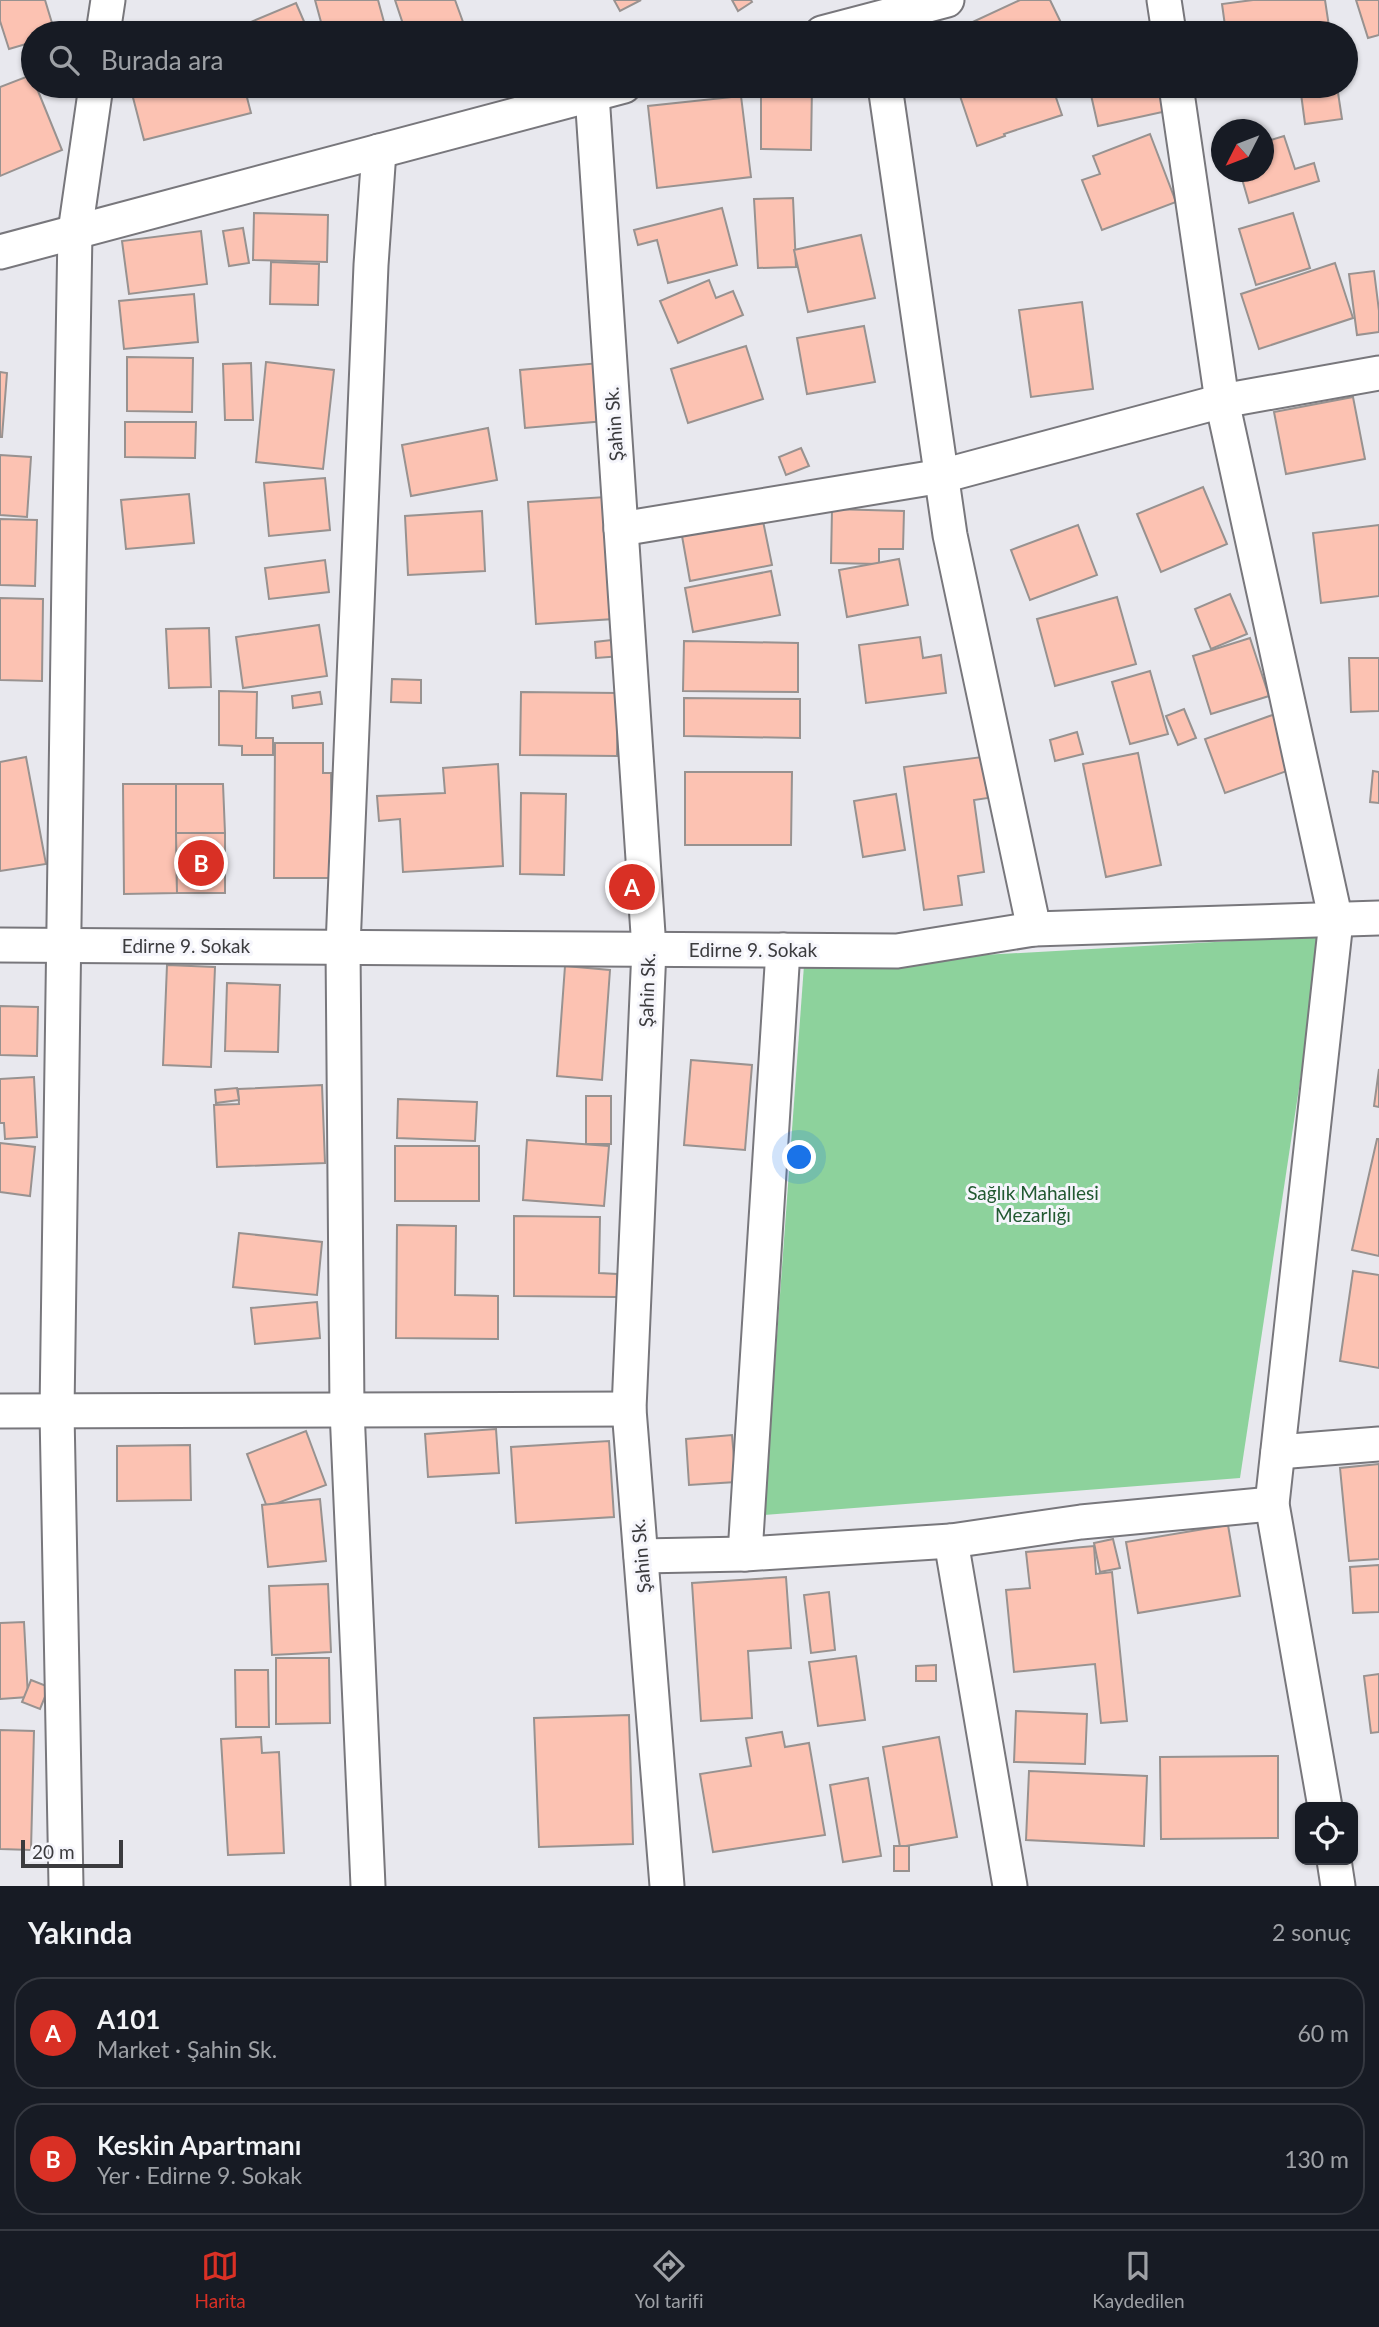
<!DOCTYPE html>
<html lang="tr">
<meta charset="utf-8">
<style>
:root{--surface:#171b24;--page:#242831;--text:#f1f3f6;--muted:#9ea1a6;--line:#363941;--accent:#d93025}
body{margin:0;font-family:Lato,sans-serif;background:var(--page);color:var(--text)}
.controls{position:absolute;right:21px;bottom:21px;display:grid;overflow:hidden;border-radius:14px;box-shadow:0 2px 5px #0004}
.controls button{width:63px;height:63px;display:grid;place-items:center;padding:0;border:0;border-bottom:2px solid var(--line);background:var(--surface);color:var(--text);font:35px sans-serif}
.compass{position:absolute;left:1211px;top:119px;width:63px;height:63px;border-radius:50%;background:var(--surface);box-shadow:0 2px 5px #0004;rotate:228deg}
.scale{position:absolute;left:21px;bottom:18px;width:102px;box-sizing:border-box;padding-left:7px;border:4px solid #3b3b3e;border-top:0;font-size:19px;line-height:24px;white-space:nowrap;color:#3b3b3e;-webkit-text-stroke:5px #f5f5fb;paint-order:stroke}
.you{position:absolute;left:800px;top:1158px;width:24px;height:24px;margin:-18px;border:5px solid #fff;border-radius:50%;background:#1a73e8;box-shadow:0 0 0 10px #1a73e833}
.badge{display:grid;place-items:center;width:46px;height:46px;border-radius:50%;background:var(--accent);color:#fff;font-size:23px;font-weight:700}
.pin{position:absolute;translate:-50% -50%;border:4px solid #fff;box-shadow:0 2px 7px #0006}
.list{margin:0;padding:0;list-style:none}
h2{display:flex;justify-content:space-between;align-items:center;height:91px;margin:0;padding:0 28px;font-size:30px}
h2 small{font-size:23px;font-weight:400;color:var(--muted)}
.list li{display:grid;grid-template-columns:46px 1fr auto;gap:21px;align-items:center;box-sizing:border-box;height:112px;margin:0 14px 14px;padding:0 14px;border:2px solid var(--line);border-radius:28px}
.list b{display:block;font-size:26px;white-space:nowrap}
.list p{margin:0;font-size:23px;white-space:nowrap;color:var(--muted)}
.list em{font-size:23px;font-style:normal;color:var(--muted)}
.icon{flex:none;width:38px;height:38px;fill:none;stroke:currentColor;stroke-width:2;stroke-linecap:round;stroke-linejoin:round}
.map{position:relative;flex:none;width:1379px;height:1886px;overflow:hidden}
.search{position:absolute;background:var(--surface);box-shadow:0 2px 5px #0004;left:21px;right:21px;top:21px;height:77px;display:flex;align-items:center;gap:18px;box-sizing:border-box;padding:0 24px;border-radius:38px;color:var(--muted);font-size:26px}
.sheet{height:343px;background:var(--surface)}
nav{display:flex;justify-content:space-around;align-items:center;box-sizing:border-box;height:98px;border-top:2px solid var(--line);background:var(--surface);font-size:19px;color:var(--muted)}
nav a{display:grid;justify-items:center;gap:4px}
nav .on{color:var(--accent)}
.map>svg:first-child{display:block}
.green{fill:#8dd29c}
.building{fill:#fcc2b2;stroke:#989290;stroke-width:2}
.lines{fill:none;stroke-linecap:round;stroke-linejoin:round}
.minor-casing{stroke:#78777c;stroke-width:37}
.minor{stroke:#fff;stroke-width:33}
.labels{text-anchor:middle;stroke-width:6;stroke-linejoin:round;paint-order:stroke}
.street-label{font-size:19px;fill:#3b3b3e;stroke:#f5f5fb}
.park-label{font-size:19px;fill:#215931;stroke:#f5f5fb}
</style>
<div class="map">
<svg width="1379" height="1886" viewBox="0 0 1379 1886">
<rect width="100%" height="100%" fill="#e8e8ee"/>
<!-- green -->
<polygon class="green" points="1322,936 1240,1478 764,1515 804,965"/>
<!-- building -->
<g class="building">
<polygon points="0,0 45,0 55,33 33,33 33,42 9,49 0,21"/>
<polygon points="315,0 378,0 387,33 324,33"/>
<polygon points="395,0 455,0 467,33 406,33"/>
<polygon points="614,0 641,0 620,11"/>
<polygon points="732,0 751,0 752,2 738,11"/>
<polygon points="1020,0 1050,0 1066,33 949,33"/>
<polygon points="1253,0 1325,0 1330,33 1226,33 1222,4"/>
<polygon points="1356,0 1379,0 1379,35 1368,38"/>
<polygon points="296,3 309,33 241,33 239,27"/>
<polygon points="31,75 33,86 36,86 62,150 0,176 0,87"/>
<polygon points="130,86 244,86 251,113 144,140"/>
<polygon points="761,86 812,86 811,150 761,149"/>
<polygon points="992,86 1052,86 1062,115 1004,134 1005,136 977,146 960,96"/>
<polygon points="1089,86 1162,86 1167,111 1098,126"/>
<polygon points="1300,86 1337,86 1342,119 1305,124"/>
<polygon points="741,96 751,177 657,188 648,106"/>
<polygon points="1150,134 1176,202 1102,230 1082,180 1100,174 1093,156"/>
<polygon points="1284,136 1295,169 1314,163 1319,181 1249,203 1240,172 1264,172 1264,142"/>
<polygon points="793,198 796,267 758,268 754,199"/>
<polygon points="722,208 737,265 668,283 657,240 638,245 634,230"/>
<polygon points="254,213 328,215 327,262 253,260"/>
<polygon points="1293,213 1310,268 1256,285 1239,229"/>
<polygon points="243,228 249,263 229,266 223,231"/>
<polygon points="201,231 207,284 129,294 122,241"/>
<polygon points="861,235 875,298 808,312 794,250"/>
<polygon points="271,262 319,264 318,305 270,304"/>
<polygon points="1335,263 1353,318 1259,349 1241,294"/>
<polygon points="1374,271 1379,311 1379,332 1357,335 1349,274"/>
<polygon points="709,280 716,298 733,291 743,315 678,343 660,301"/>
<polygon points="194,294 198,342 124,349 119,301"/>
<polygon points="1082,302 1093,389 1031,397 1019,310"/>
<polygon points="864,326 875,382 807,394 797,338"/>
<polygon points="746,346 763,399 688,423 671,369"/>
<polygon points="127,357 193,358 192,412 127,411"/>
<polygon points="266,362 334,370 323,469 256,462"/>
<polygon points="251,363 253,420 225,420 223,364"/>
<polygon points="600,363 605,421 525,428 520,370"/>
<polygon points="0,372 7,373 2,437 0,437"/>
<polygon points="1353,397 1365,459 1286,474 1274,412"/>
<polygon points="125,422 196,422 195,458 125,457"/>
<polygon points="488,428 497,480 411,496 402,445"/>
<polygon points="801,448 809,466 786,475 779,457"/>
<polygon points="0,455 31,457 27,517 0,515"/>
<polygon points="325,478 330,530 269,536 264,483"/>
<polygon points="1203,487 1227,544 1161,572 1137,514"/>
<polygon points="189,494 194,543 126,549 121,500"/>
<polygon points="606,497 614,619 536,624 528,502"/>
<polygon points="832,509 904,511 903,549 879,549 879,564 831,563"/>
<polygon points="482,511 485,571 408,575 405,516"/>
<polygon points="0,519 37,520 35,586 0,585"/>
<polygon points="763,521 772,565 690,581 682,536"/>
<polygon points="1078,525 1097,575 1030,600 1011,550"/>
<polygon points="1379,525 1379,596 1321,603 1313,533"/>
<polygon points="899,559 908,605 847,617 839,570"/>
<polygon points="325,560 329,592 269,599 265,568"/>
<polygon points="771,571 780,615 693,632 685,588"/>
<polygon points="1230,594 1247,634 1211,649 1195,609"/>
<polygon points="1117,597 1136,664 1055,686 1037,619"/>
<polygon points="0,598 43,599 42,681 0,680"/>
<polygon points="319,625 327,676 243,688 236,637"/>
<polygon points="209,628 211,687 169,688 166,629"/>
<polygon points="920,637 923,658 941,655 946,693 866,703 859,645"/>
<polygon points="1250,638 1269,696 1211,714 1193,656"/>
<polygon points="620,639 622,656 596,658 595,642"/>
<polygon points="684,641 798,643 798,692 683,691"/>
<polygon points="1349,658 1379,658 1379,711 1351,712"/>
<polygon points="1150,671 1168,734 1130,744 1112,682"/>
<polygon points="392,679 421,680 421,703 391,702"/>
<polygon points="219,691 257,692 256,738 273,738 273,755 242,755 242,746 219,745"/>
<polygon points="320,692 322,704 293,708 292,696"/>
<polygon points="521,692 618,693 617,756 520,755"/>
<polygon points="684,698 800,699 800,738 684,736"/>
<polygon points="1184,709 1196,738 1178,745 1166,716"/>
<polygon points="1278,713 1298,767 1225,793 1205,739"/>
<polygon points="1077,732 1083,754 1055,761 1050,740"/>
<polygon points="275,743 323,743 323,773 331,773 331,878 274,878"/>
<polygon points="1138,753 1161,865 1106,877 1083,764"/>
<polygon points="26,757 46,864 0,871 0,762"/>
<polygon points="982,757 988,798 974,800 984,872 958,876 962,905 924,910 904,767"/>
<polygon points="498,764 503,866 403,872 400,819 379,821 377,796 445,793 443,768"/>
<polygon points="1373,771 1379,772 1379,803 1370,802"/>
<polygon points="685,772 792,772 791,845 685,845"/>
<polygon points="123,784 176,784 177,893 124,894"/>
<polygon points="176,784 223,784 225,833 176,833"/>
<polygon points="521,793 566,794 564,875 520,874"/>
<polygon points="896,794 905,850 863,857 854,801"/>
<polygon points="176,833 225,833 225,893 177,893"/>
<polygon points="167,965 215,967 211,1067 163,1065"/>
<polygon points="565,966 610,970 602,1080 557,1076"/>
<polygon points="227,983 280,985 278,1052 225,1051"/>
<polygon points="0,1006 38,1007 37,1056 0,1055"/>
<polygon points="691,1060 752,1065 745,1150 684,1145"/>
<polygon points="1379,1069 1379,1107 1374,1106"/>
<polygon points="34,1077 37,1137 5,1139 4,1123 0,1123 0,1079"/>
<polygon points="322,1085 325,1163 217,1167 214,1105 239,1104 238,1089"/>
<polygon points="237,1088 239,1100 216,1103 215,1090"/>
<rect x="586" y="1096" width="25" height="48"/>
<polygon points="398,1099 477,1102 475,1141 397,1138"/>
<polygon points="1377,1139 1379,1139 1379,1256 1352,1250"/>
<polygon points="527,1140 609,1146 604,1206 523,1200"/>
<polygon points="0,1143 35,1147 30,1196 0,1192"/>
<rect x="395" y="1146" width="84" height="55"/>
<polygon points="514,1216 600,1217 599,1273 617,1274 617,1297 514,1296"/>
<polygon points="397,1225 456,1226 455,1295 498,1296 498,1339 396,1338"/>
<polygon points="239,1233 322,1242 317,1295 233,1287"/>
<polygon points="1353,1271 1379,1275 1379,1368 1340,1361"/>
<polygon points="317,1302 320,1338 255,1344 251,1308"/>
<polygon points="496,1429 499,1473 428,1477 425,1434"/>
<polygon points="306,1431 326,1485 267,1507 247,1454"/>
<polygon points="732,1435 736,1482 689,1485 686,1439"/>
<polygon points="609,1441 614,1517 516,1523 511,1447"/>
<polygon points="190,1445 191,1500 117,1501 117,1446"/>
<polygon points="1379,1464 1379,1559 1349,1561 1340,1468"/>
<polygon points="320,1499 326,1561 268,1567 262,1505"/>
<polygon points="1228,1525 1240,1596 1138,1613 1126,1542"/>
<polygon points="1113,1539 1120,1568 1100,1572 1094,1543"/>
<polygon points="1094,1546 1096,1574 1112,1572 1127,1721 1101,1723 1095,1664 1014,1672 1006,1590 1030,1588 1026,1552"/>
<polygon points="1379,1565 1379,1612 1353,1613 1350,1567"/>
<polygon points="786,1577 791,1648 748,1651 752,1718 701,1721 692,1583"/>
<polygon points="328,1584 331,1652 272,1655 269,1586"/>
<polygon points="829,1592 835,1650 811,1653 804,1595"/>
<polygon points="24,1622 28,1697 0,1699 0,1623"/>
<polygon points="856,1656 865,1720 818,1726 809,1662"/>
<polygon points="276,1658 329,1658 330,1723 276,1724"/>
<polygon points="936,1665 936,1681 916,1681 916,1666"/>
<polygon points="235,1670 268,1670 269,1727 236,1727"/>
<polygon points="1379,1674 1379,1732 1371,1733 1364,1676"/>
<polygon points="31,1680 49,1687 40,1709 22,1702"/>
<polygon points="1016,1711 1087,1714 1085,1764 1014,1762"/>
<polygon points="629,1715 633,1844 539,1847 534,1718"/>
<polygon points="0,1730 34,1731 31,1850 0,1849"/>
<polygon points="782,1732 785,1747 809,1743 825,1835 713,1852 700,1774 751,1766 746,1738"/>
<polygon points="261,1737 262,1753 279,1752 284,1853 228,1855 221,1739"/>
<polygon points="939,1737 957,1837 900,1847 883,1747"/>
<polygon points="1278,1756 1278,1838 1161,1839 1160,1757"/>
<polygon points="1029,1771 1147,1776 1144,1846 1026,1840"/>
<polygon points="868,1778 881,1856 843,1862 830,1785"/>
<rect x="894" y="1846" width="15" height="25"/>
</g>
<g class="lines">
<defs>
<g id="minor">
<polyline points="1164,0 1169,33"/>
<polyline points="103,33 108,0"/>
<polyline points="822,33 947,0"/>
<polyline points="885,86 950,535 1034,929"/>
<polyline points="1176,86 1222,401 1336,921 1272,1504 1325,1807"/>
<polyline points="592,94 649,949 629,1409 667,1886"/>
<polyline points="0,252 624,86"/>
<polyline points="621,529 942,476 1222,401 1379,373"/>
<polyline points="0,945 897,951 1034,929 1379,918"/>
<polyline points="0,1411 629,1409"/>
<polyline points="1278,1452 1379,1444"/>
<polyline points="951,1541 1010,1886"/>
<polyline points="745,1554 783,950"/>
<polyline points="641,1556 745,1554 951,1541 1081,1522 1272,1504"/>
<polyline points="1334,1860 1338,1886"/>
<polyline points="66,1886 57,1412 69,574 75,232 96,86"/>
<polyline points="368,1886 347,1410 343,947 371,265 379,151"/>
</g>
</defs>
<!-- minor casing -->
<use href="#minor" class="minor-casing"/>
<!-- minor -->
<use href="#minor" class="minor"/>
</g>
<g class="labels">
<!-- street labels -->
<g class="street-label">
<text transform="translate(614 424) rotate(-94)" y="7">Şahin Sk.</text>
<text x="186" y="953">Edirne 9. Sokak</text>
<text x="753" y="957">Edirne 9. Sokak</text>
<text transform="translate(647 990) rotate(-88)" y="7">Şahin Sk.</text>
<text transform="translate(641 1556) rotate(-95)" y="7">Şahin Sk.</text>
</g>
<!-- park labels -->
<g class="park-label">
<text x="1033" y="1200">Sağlık Mahallesi<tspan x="1033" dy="22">Mezarlığı</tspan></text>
</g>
</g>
</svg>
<div class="controls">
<button><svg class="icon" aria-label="locate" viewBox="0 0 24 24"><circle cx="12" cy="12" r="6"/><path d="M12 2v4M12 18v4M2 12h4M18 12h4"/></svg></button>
</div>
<svg class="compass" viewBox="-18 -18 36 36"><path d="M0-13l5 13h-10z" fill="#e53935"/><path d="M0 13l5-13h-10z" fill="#9ea1a6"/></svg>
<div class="scale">20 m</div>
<div class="you"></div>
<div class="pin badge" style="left:632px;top:887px">A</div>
<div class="pin badge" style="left:201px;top:863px">B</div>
<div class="search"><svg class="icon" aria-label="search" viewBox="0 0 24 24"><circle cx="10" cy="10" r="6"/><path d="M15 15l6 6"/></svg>Burada ara</div>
</div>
<section class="sheet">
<h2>Yakında<small>2 sonuç</small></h2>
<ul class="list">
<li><span class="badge">A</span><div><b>A101</b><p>Market · Şahin Sk.</p></div><em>60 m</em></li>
<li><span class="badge">B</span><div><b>Keskin Apartmanı</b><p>Yer · Edirne 9. Sokak</p></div><em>130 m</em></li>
</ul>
</section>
<nav>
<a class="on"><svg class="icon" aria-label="map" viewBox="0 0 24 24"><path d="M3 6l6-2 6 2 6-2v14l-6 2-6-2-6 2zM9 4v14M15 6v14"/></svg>Harita</a>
<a><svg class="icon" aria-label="directions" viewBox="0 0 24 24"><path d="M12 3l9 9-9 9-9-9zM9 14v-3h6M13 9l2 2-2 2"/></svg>Yol tarifi</a>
<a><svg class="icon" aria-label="saved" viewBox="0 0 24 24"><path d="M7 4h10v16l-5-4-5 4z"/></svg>Kaydedilen</a>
</nav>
